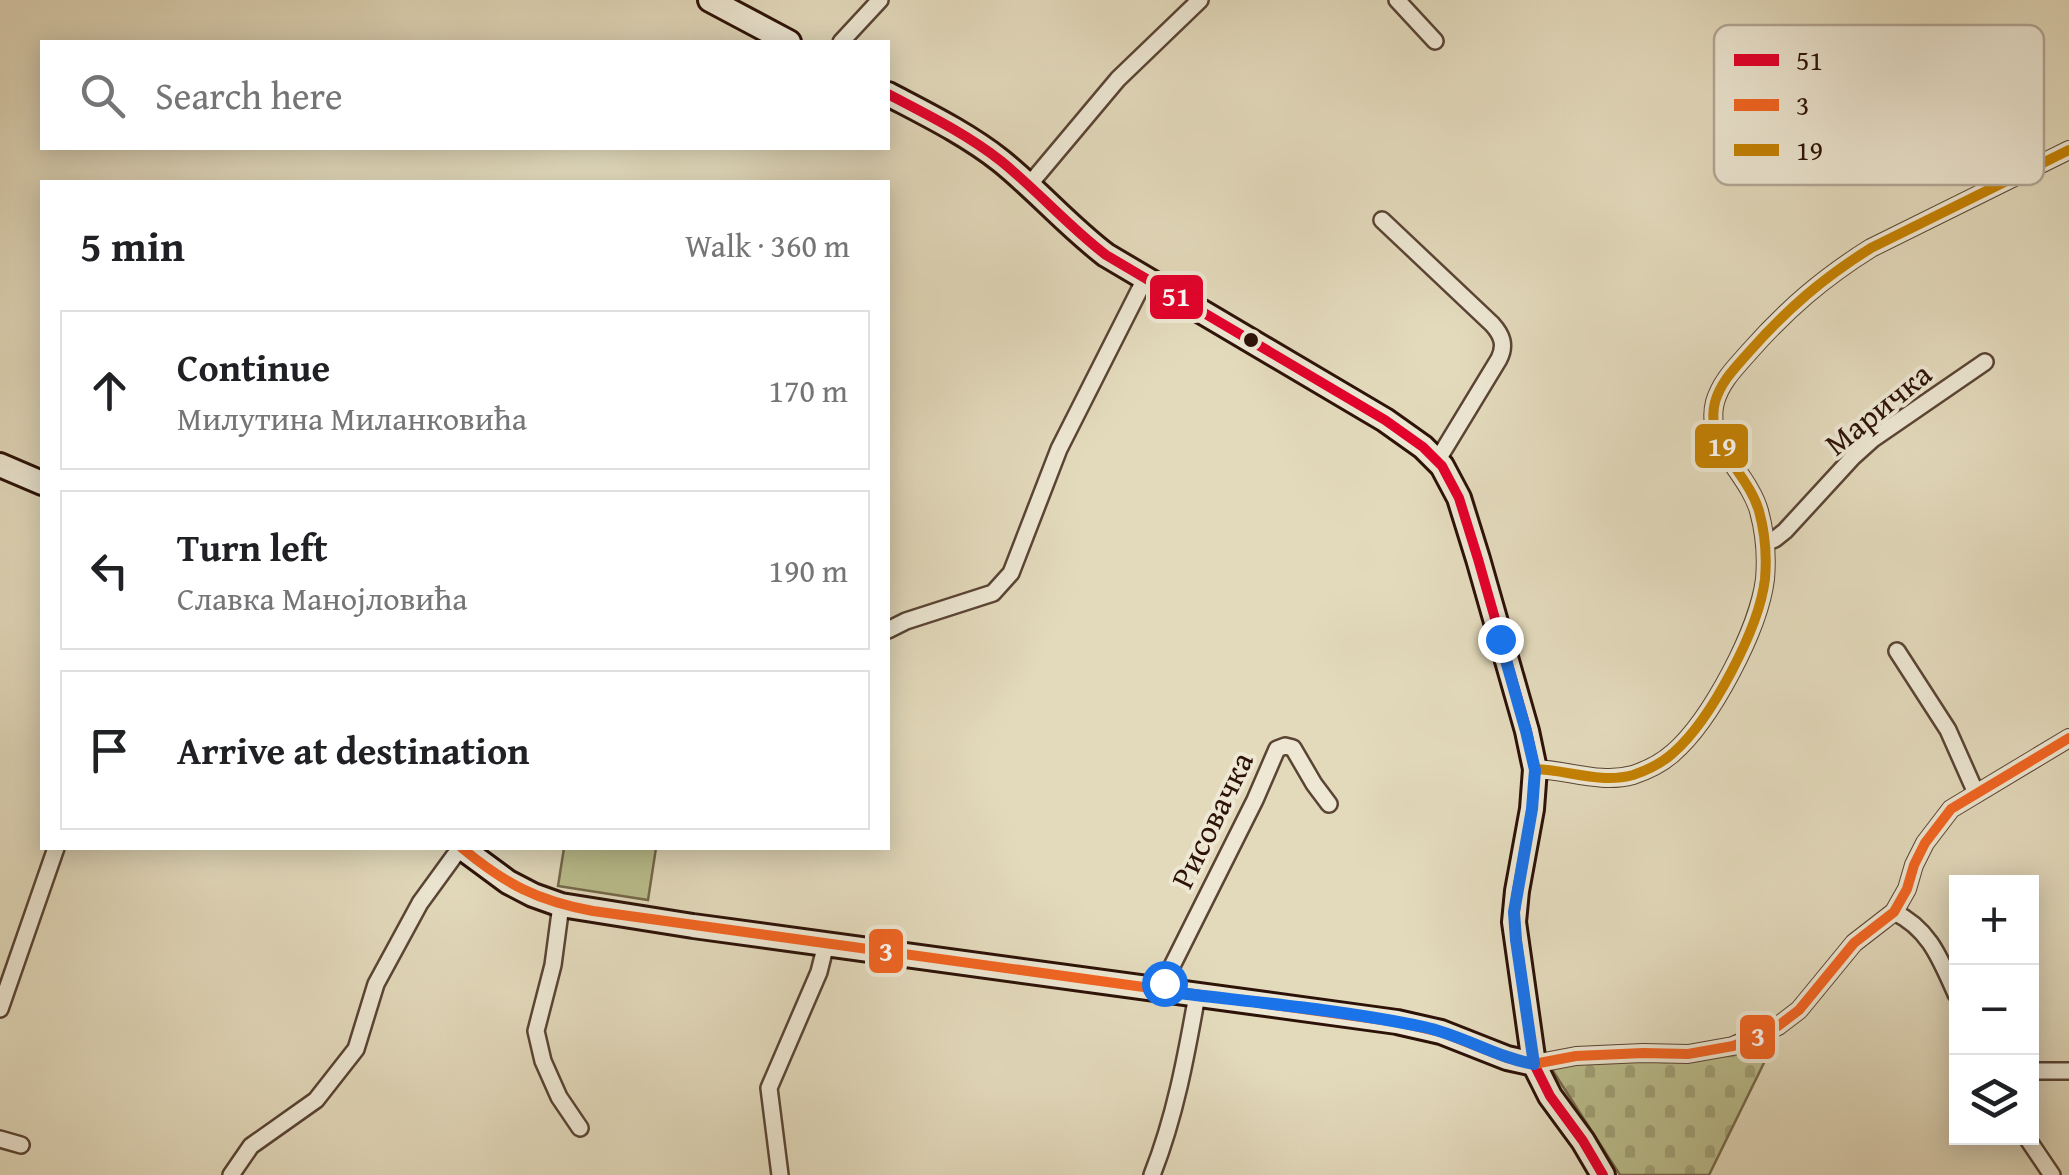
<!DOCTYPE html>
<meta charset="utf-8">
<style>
:root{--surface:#fff;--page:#f2f2f2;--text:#202124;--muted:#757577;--line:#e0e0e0}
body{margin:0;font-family:"Gentium Book Plus",serif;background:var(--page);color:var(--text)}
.controls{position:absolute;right:30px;bottom:30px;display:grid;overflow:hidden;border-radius:0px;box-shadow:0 5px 25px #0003}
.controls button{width:90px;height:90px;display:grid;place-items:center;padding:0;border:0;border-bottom:2px solid var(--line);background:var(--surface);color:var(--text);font:50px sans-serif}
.stop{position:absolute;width:30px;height:30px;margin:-22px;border:8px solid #1a73e8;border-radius:50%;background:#fff}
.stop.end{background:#1a73e8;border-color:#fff;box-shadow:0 2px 10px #0008}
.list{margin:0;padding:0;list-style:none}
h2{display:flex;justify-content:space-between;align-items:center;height:130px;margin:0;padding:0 40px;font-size:42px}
h2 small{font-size:32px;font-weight:400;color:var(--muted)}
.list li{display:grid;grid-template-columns:65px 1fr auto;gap:30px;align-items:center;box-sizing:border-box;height:160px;margin:0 20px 20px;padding:0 20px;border:2px solid var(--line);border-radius:0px}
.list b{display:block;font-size:38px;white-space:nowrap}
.list p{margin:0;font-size:32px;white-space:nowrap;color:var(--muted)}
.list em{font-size:32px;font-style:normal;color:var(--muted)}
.icon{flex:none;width:55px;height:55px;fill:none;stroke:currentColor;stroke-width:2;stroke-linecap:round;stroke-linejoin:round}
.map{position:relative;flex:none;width:2069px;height:1175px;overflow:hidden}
.search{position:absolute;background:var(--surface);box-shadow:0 5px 25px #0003;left:40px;top:40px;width:850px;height:110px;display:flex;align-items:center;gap:25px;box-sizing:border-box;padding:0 35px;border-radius:0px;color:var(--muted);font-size:38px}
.panel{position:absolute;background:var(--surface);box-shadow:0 5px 25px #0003;left:40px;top:180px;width:850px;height:670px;border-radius:0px}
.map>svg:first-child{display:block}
.green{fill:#babd8c;stroke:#74684a;stroke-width:2.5}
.cemetery{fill:url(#cemetery-stones);stroke:#74684a;stroke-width:2.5}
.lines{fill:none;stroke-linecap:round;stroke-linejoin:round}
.street-casing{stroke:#5a4434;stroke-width:20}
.secondary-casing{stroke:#2d1207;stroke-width:28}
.street{stroke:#ede7d3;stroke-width:15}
.secondary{stroke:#ede7d3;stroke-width:22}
.bus-1-casing{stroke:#ede7d3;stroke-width:18}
.bus-2-casing{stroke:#ede7d3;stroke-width:18}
.bus-3-casing{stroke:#ede7d3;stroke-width:18}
.bus-1{stroke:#e4002b;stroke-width:10}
.bus-2{stroke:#f26522;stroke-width:10}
.bus-3{stroke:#c48102;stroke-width:10}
.route{stroke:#1a73e8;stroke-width:12}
.bus-dot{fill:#2d1207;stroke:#ede7d3;stroke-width:4}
.labels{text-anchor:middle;stroke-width:8;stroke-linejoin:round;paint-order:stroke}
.street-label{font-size:32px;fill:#2d1207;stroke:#ede7d3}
.key{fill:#ede7d3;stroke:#b3a796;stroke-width:2.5}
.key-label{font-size:28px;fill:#2d1207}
.line-badge{stroke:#ede7d3;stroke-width:4}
.badge-label{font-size:28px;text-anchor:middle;font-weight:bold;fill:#fff}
</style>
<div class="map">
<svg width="2069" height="1175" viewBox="0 0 2069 1175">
<defs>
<pattern id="cemetery-stones" width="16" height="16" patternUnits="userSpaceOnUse" patternTransform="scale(2.5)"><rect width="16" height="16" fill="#babd8c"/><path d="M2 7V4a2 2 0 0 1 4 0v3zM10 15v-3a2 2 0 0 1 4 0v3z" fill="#a0a177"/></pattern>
</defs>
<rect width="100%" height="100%" fill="#e3dabc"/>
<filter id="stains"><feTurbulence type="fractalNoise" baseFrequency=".002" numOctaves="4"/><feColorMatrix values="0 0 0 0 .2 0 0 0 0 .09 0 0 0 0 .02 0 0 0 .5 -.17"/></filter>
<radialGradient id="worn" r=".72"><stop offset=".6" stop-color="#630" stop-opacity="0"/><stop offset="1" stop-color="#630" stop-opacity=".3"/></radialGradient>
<!-- green -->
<polygon class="green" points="564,848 656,848 648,900 558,886"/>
<!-- cemetery -->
<polygon class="cemetery" points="1782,1026 1709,1175 1620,1175 1551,1068 1605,1060 1665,1062 1721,1054"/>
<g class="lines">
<defs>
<g id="street">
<polyline points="1397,0 1435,41"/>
<polyline points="841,42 880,0"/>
<polyline points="1029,185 1118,79 1200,0"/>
<path d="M1382 220 1492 324C1502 335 1506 345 1499 359L1437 461"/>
<polyline points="1765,543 1775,539 1785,531 1853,457 1873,439 1985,362"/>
<polyline points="888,630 906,621 993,593 1011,573 1059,449 1145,279"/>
<polyline points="1897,651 1948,730 1976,793"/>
<path d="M1535 769C1568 770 1600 784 1633 775 1648 770 1662 763 1673 753 1711 720 1759 629 1765 579 1767 556 1765 533 1759 511 1748 472 1704 445 1715 402 1721 381 1736 367 1749 352 1787 309 1823 278 1871 248L2069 150"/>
<polyline points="561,905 553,965 536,1031 543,1061 559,1097 580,1128"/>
<path d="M1894 912C1930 929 1941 961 1956 994"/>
<polyline points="1162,991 1168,974 1255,800 1277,749 1285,746 1293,748 1314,784 1329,804"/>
<polyline points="0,1009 56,848"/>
<polyline points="1534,1064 1576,1056 1643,1053 1688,1054 1733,1046 1778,1026 1799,1010 1854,943 1894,912 1907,889 1914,865 1925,843 1951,809 2069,738"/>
<polyline points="2032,1071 2069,1071"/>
<polyline points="2027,1138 2052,1175"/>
<polyline points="0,1139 21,1145"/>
<polyline points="231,1175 251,1146 316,1100 356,1049 376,984 420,903 460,848"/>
<polyline points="780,1175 769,1088 819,972 826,944"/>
<path d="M1152 1175C1175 1117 1186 1057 1197 995"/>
</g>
<g id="secondary">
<polyline points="710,0 789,42"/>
<path d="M888 94C926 114 967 134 1001 161 1038 191 1068 226 1106 255L1385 420 1423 447 1442 466 1459 498 1478 559 1527 731 1535 769 1532 809 1517 891 1514 922 1534 1064 1550 1096 1583 1141 1603 1175"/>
<polyline points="0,465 42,483"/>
<polyline points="462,848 508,882 533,895 561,905 693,926 1397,1022 1441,1032 1507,1058 1534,1064"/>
</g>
</defs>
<!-- street casing -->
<use href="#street" class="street-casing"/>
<!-- secondary casing -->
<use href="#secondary" class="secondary-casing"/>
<!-- street -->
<use href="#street" class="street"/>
<!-- secondary -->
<use href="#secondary" class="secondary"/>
<defs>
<path id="bus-1" d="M888 94C926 114 967 134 1001 161 1038 191 1068 226 1106 255L1385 420 1423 447 1442 466 1459 498 1478 559 1527 731 1535 769 1532 809 1517 891 1514 922 1534 1064 1550 1096 1583 1141 1603 1175"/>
<path id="bus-2" d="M462 848C505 884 538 901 593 911L1397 1022 1441 1032 1507 1058 1534 1064 1576 1056 1643 1053 1688 1054 1733 1046 1762 1035 1778 1026 1799 1010 1854 943 1894 912 1907 889 1914 865 1925 843 1951 809 2069 738"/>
<path id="bus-3" d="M1535 769C1568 770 1600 784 1633 775 1648 770 1662 763 1673 753 1711 720 1759 629 1765 579 1767 556 1765 533 1759 511 1748 472 1704 445 1715 402 1721 381 1736 367 1749 352 1787 309 1823 278 1871 248L2069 150"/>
</defs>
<!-- bus-1 casing -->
<use href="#bus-1" class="bus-1-casing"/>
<!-- bus-2 casing -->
<use href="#bus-2" class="bus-2-casing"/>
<!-- bus-3 casing -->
<use href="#bus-3" class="bus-3-casing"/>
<!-- bus-1 -->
<use href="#bus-1" class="bus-1"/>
<!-- bus-2 -->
<use href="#bus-2" class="bus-2"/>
<!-- bus-3 -->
<use href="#bus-3" class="bus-3"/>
</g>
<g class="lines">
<!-- route -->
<path class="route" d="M1164 983 1162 991C1249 1002 1338 1009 1424 1027 1462 1035 1495 1057 1534 1064L1516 940 1514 912 1532 809 1535 770 1526 731 1500 639"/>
</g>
<!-- markers -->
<circle class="bus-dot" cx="1251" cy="340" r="9"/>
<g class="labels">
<!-- street labels -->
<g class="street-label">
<text transform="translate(1878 409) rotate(-39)" y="11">Маричка</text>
<text transform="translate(1212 820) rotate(-64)" y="11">Рисовачка</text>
</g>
</g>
<!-- legend -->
<rect x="1714" y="25" width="330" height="160" rx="15" class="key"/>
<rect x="1734" y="54" width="45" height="12" fill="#e4002b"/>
<rect x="1734" y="99" width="45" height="12" fill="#f26522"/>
<rect x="1734" y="144" width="45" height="12" fill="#c48102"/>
<g class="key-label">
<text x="1796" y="70">51</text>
<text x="1796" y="115">3</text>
<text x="1796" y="160">19</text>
</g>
<g class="line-badge">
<rect x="1148" y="273" width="57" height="48" rx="10" fill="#e4002b"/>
<rect x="1693" y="422" width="57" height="48" rx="10" fill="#c48102"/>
<rect x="867" y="927" width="38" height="48" rx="10" fill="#f26522"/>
<rect x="1738" y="1013" width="39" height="48" rx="10" fill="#f26522"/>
</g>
<g class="badge-label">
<text x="1176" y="306">51</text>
<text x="1722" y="456">19</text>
<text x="886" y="961">3</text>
<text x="1758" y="1046">3</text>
</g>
<rect width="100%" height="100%" filter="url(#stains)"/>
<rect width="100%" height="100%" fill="url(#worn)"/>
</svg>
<div class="controls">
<button>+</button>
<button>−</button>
<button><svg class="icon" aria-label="layers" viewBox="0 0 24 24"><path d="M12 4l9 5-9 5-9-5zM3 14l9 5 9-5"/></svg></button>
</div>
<div class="stop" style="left:1164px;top:983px"></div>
<div class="stop end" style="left:1500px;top:639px"></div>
<div class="search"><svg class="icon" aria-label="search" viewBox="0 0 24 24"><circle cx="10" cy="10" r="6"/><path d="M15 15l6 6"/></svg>Search here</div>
<section class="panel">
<h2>5 min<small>Walk · 360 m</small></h2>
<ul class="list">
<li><svg class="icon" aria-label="ahead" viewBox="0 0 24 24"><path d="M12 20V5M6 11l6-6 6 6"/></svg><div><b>Continue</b><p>Милутина Миланковића</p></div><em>170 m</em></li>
<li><svg class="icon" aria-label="left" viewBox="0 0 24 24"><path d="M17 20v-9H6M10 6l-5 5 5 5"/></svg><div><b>Turn left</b><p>Славка Манојловића</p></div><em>190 m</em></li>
<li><svg class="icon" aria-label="arrive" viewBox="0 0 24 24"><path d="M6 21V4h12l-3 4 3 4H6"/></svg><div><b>Arrive at destination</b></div></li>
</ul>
</section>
</div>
